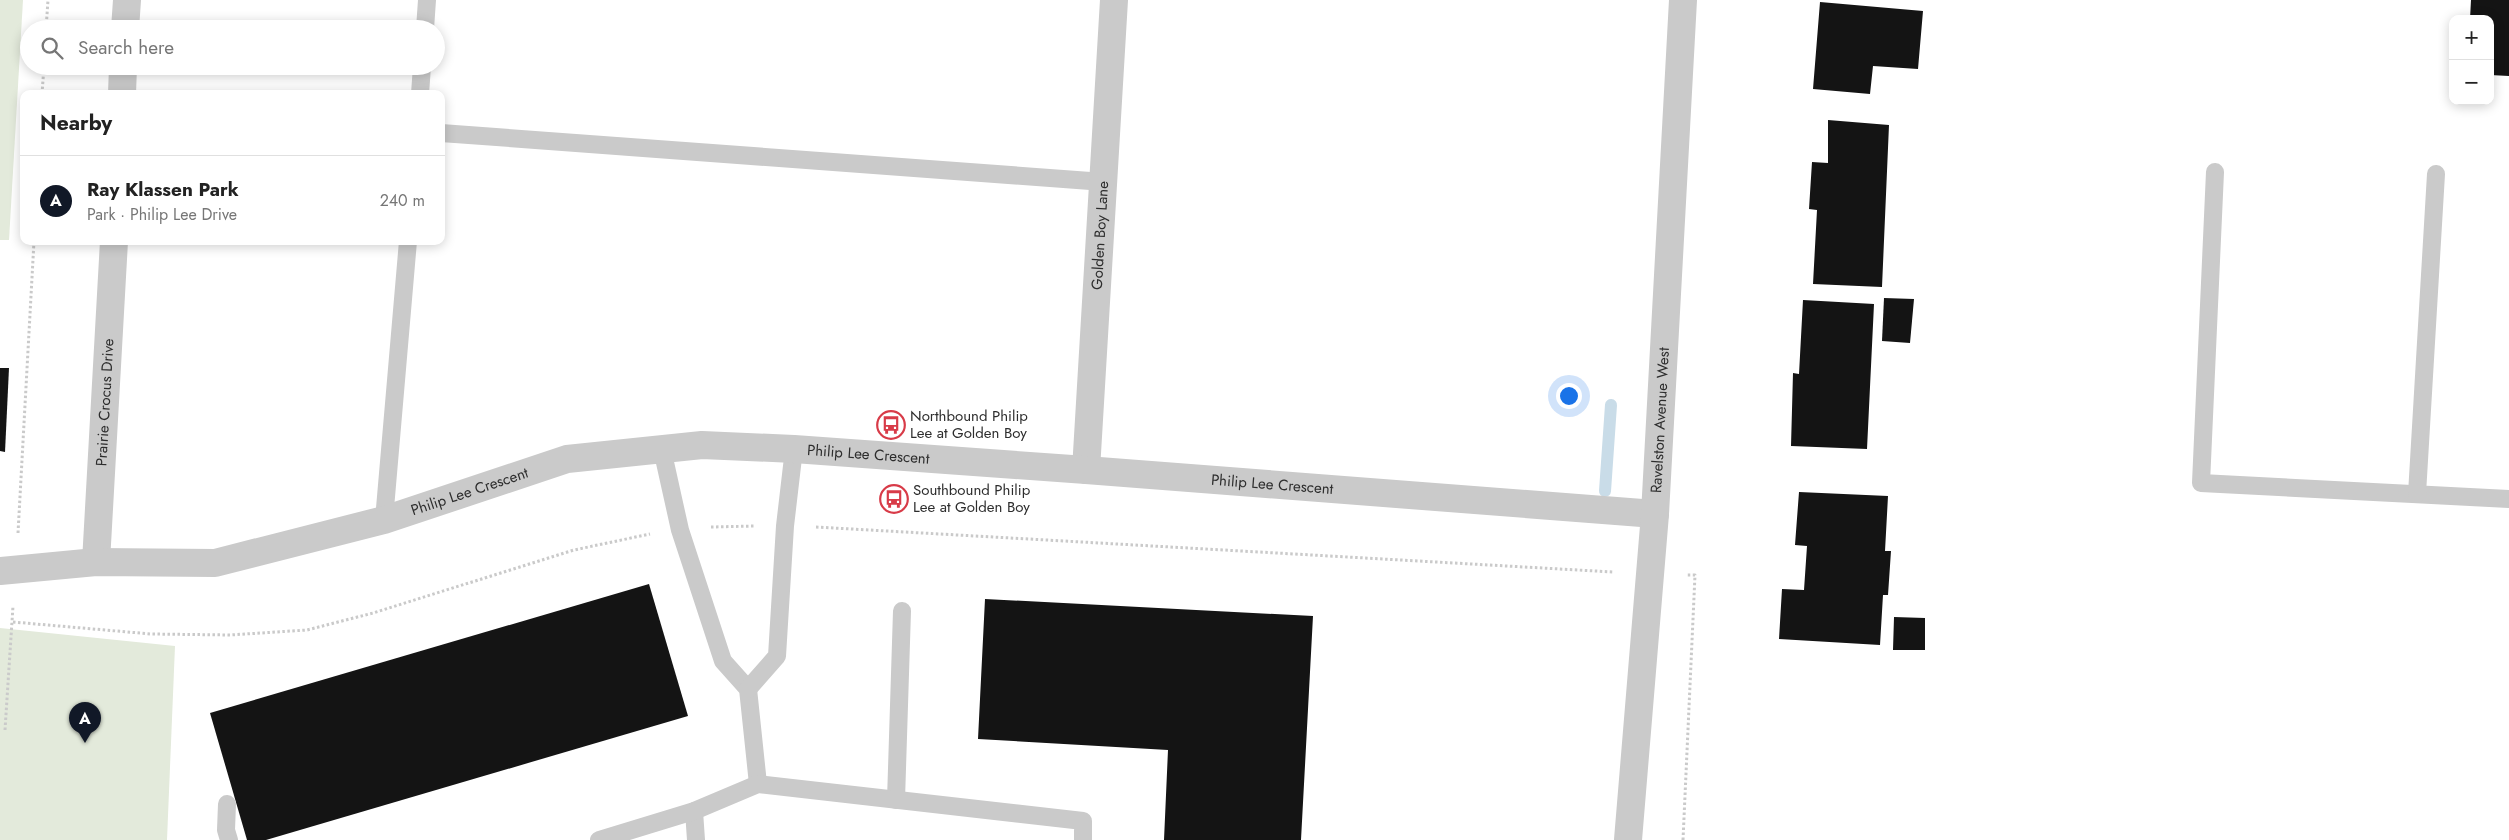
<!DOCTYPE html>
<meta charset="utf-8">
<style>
:root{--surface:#fff;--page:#f2f2f2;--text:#222;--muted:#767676;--line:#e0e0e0;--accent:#111827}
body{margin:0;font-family:Jost,sans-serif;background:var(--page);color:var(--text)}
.controls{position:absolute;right:15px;top:15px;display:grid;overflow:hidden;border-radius:10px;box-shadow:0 2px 12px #0003}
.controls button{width:45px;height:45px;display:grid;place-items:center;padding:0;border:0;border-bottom:1px solid var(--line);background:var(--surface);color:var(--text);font:25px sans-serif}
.you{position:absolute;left:1568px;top:395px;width:18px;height:18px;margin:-12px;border:4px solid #fff;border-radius:50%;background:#1a73e8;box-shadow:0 0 0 8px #1a73e833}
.badge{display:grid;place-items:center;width:32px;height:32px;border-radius:50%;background:var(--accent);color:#fff;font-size:16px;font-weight:700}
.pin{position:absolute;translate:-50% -41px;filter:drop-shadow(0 1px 2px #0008)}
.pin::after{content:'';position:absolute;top:26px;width:18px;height:15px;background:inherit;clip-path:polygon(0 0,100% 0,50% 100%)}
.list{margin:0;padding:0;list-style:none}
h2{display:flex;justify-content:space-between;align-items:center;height:65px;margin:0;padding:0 20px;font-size:21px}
h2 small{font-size:16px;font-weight:400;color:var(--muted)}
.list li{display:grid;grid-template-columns:32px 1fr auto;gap:15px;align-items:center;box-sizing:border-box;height:90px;padding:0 20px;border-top:1px solid var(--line)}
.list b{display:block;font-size:19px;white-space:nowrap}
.list p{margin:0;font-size:16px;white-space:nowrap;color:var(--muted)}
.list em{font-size:16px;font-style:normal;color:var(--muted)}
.icon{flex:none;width:28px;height:28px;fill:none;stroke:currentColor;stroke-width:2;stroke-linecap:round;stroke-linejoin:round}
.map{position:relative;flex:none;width:2509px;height:840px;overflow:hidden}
.search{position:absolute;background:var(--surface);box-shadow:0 2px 12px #0003;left:20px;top:20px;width:425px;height:55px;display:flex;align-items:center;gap:12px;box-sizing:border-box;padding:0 18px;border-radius:28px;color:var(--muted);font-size:19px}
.panel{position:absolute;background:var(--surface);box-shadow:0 2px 12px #0003;left:20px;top:90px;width:425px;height:155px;border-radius:10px}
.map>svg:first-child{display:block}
.green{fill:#e3eadb}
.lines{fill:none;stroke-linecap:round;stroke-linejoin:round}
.stream{stroke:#c9dce8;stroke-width:12}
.building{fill:#141414}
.path{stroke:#cacaca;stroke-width:3;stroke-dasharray:2.5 2.5;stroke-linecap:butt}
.lane{stroke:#cacaca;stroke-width:18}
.street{stroke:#cacaca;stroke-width:28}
.labels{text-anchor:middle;stroke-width:5;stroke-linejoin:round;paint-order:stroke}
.street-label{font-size:15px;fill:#2d2d2d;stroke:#fff}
.poi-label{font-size:15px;fill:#2d2d2d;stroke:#fff;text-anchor:start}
</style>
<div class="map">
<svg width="2509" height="840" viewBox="0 0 2509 840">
<rect width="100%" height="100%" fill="#fff"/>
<!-- green -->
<g class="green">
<polygon points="0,0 23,0 9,240 0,240"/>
<polygon points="0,628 175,646 167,840 0,840"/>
</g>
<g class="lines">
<!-- stream -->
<polyline class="stream" points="1605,491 1611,405"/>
</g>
<!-- building -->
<g class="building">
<polygon points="2471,0 2509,0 2509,76 2490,75 2490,19 2470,19"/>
<polygon points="1820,2 1923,11 1918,69 1873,66 1870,94 1813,89"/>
<polygon points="1828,120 1889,125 1882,287 1813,284 1817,210 1809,209 1812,162 1828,163"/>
<polygon points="1884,298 1914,299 1910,343 1882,341"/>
<polygon points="1803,300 1874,304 1867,449 1791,446 1793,373 1799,374"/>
<polygon points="0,368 9,368 5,452 0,451"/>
<polygon points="1799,492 1888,496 1885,551 1891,551 1888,595 1883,595 1880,645 1779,639 1782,589 1804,590 1807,546 1795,545"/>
<polygon points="649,584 688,716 266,840 247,840 210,713"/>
<polygon points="985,599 1313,616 1301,840 1164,840 1168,750 978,739"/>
<polygon points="1894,617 1925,618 1925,650 1893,650"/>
</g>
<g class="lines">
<!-- path -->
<g class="path">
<polyline points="46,29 48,0"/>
<polyline points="42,94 44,66"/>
<polyline points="711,527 755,526"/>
<polyline points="816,527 1613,572"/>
<polyline points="18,533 34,241"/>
<polyline points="13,622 151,634 230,635 307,630 373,613 574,550 650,534"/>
<polyline points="5,730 13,606"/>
<polyline points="1683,840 1695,575 1687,575"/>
</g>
<!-- lane -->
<g class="lane">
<polyline points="425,29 427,0"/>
<polyline points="420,94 422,66"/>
<polyline points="441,133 1104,182"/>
<polyline points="2215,172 2201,483 2509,499"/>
<polyline points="662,449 680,530 723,661 748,689 758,784"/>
<polyline points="2417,494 2436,174"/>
<polyline points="384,520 408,241"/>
<polyline points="748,689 777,656 785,526 794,449"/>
<polyline points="896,800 902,611"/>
<polyline points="227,804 226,830 229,840"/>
<polyline points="694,811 696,840"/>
<polyline points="599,840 694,811 758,784 1083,821 1083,840"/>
</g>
<!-- street -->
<g class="street">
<polyline points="125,29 127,0"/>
<polyline points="122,94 123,66"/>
<path id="s1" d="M1086 470 1114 0"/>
<path id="s2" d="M96 562 114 241"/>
<path id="s3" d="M0 571 96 562 215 563 384 520 567 459 702 445 794 449 1086 470 1655 514"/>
<path id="s4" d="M1628 840 1655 514 1683 0"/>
</g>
</g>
<!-- icons -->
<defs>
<symbol id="bus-ring" viewBox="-11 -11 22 22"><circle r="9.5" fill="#fff" stroke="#d83b48" stroke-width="1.5"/><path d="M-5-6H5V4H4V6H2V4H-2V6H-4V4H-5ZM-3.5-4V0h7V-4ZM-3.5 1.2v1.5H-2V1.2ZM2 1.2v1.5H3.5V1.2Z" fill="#d83b48"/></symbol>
</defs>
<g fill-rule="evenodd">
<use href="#bus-ring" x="875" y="409" width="32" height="32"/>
<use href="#bus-ring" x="878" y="483" width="32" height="32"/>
</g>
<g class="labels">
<!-- street labels -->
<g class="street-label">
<text dy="5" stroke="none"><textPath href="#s1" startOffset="235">Golden Boy Lane</textPath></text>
<text dy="5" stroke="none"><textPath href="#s2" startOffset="160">Prairie Crocus Drive</textPath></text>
<text dy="5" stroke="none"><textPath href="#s4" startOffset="421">Ravelston Avenue West</textPath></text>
<text dy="5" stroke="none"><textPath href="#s3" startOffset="885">Philip Lee Crescent</textPath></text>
<text dy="5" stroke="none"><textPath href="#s3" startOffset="1290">Philip Lee Crescent</textPath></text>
<text dy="5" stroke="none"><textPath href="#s3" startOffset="480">Philip Lee Crescent</textPath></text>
</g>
<!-- poi labels -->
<g class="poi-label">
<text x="910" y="421">Northbound Philip<tspan x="910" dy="17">Lee at Golden Boy</tspan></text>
<text x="913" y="495">Southbound Philip<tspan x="913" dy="17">Lee at Golden Boy</tspan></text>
</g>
</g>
</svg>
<div class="controls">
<button>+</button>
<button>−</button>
</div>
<div class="you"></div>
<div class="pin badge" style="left:85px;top:743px">A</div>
<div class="search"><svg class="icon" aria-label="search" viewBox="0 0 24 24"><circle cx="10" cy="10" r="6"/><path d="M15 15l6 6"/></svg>Search here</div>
<section class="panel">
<h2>Nearby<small></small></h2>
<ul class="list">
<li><span class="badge">A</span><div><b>Ray Klassen Park</b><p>Park · Philip Lee Drive</p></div><em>240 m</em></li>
</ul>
</section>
</div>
